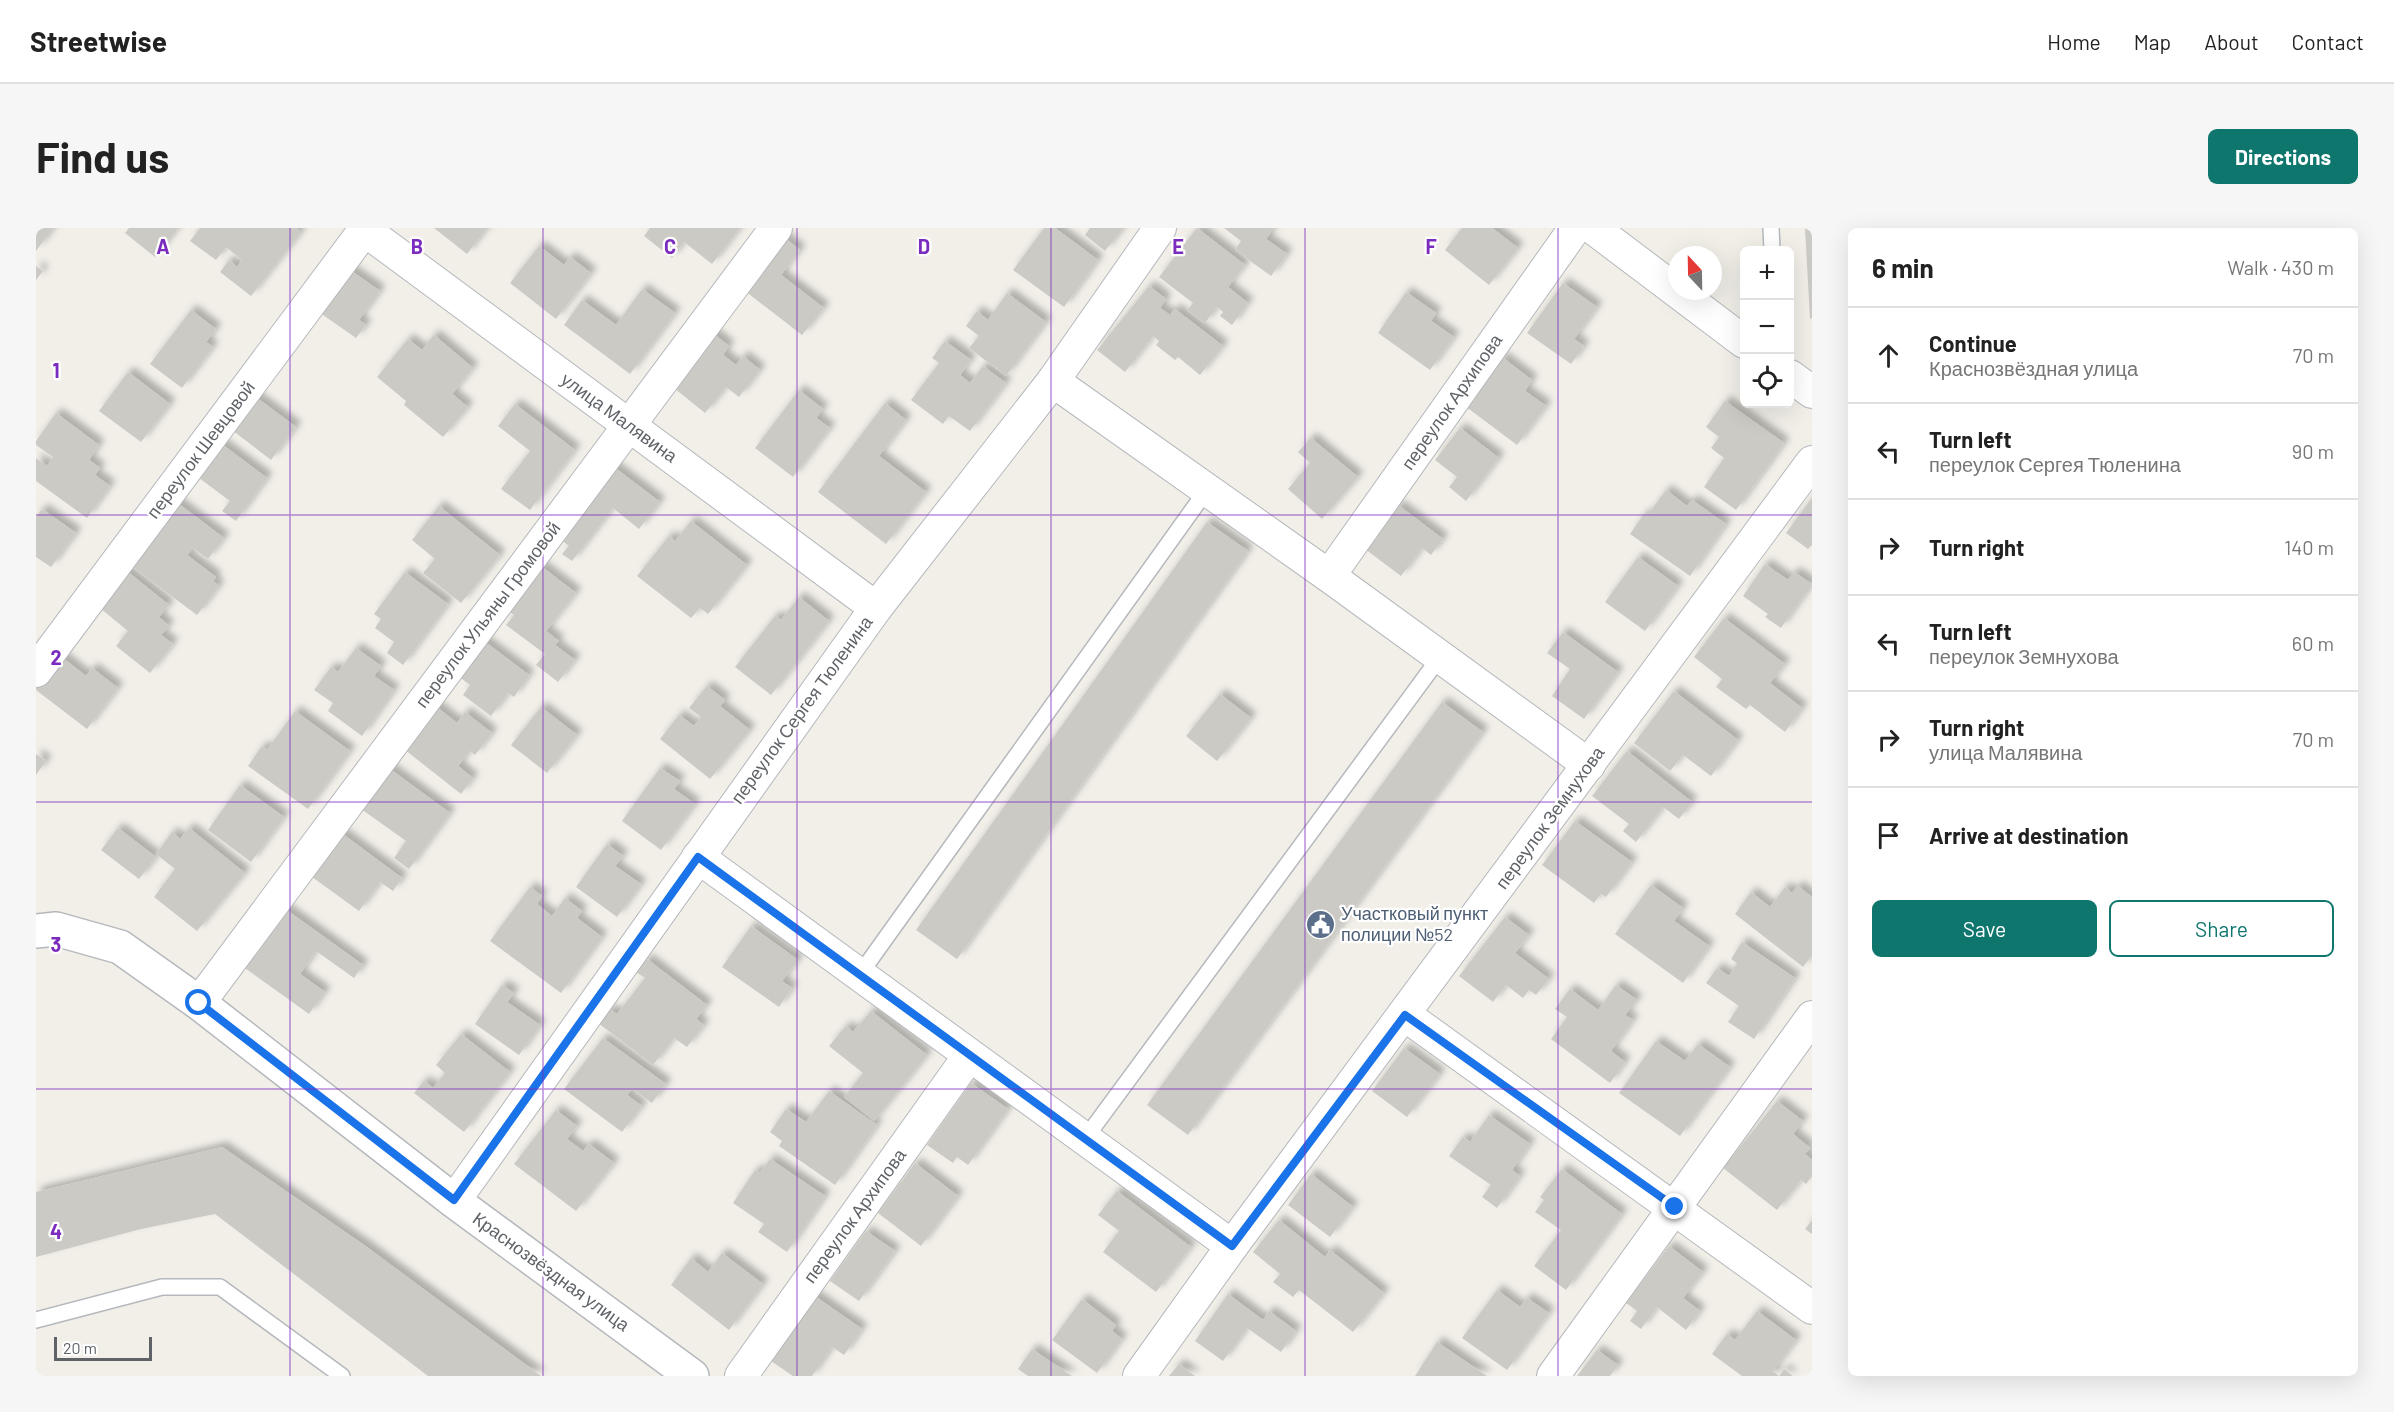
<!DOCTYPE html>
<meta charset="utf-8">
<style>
:root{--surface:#fff;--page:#f6f6f6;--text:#222;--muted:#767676;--line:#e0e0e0;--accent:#0f766e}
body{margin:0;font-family:Barlow,sans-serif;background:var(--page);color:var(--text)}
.controls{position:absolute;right:18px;top:18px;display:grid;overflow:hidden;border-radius:9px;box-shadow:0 6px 24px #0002}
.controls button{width:54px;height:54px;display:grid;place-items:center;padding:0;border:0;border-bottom:2px solid var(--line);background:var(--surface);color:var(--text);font:30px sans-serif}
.compass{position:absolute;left:1632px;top:18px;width:54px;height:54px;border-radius:50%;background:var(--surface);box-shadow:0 6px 24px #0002;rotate:338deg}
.scale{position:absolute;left:18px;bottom:15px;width:98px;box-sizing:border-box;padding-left:6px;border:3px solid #5f6368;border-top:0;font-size:16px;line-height:21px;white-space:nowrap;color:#5f6368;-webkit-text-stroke:4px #fff;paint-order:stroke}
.stop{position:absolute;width:18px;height:18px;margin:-14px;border:4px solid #1a73e8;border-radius:50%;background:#fff}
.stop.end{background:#1a73e8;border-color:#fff;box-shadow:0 2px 6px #0008}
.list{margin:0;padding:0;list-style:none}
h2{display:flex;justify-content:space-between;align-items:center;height:78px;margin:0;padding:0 24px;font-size:26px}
h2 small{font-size:20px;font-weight:400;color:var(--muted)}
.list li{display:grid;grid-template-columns:39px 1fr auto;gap:18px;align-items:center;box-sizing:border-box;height:96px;padding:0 24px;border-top:2px solid var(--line)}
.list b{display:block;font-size:22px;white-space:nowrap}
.list p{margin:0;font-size:20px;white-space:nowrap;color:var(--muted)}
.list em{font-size:20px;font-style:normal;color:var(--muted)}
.actions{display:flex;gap:12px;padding:18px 24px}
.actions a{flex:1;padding:14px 0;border:2px solid var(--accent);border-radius:9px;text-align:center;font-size:21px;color:var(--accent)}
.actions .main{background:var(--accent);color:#fff}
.icon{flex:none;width:33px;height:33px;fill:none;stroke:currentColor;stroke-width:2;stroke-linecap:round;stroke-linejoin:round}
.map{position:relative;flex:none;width:1776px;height:1148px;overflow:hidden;border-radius:9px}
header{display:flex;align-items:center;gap:36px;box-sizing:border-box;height:84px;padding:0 30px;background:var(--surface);border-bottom:2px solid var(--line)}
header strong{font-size:28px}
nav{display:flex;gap:33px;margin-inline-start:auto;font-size:21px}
.intro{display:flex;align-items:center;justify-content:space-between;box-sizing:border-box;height:144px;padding:0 36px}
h1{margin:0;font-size:42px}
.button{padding:15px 27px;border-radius:9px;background:var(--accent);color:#fff;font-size:21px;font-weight:700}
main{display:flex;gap:36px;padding:0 36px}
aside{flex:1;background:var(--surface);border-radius:9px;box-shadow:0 6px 24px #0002}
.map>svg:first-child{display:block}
.building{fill:#cccac5;filter:url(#shadow)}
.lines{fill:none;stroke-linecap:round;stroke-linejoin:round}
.service-casing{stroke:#b5b8bc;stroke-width:18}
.minor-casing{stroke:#b5b8bc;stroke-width:34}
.tertiary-casing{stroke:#b5b8bc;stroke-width:36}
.service{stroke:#fff;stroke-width:15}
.minor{stroke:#fff;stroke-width:32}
.tertiary{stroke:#fff;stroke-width:33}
.route{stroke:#1a73e8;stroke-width:8}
.grid{fill:none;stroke:#7b2cbf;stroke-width:1.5;stroke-opacity:0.55}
.labels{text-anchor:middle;stroke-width:4.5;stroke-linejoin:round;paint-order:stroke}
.street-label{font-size:18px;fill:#5f6368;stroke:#fff}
.service-label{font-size:18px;fill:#4e5e75;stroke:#fff;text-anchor:start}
.grid-label{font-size:20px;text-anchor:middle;font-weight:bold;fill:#7b2cbf;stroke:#fff;stroke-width:4.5;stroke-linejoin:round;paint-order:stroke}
</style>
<header>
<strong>Streetwise</strong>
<nav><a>Home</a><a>Map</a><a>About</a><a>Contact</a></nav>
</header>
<div class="intro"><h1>Find us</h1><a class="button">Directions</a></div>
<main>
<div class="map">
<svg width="1776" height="1148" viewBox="0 0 1776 1148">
<defs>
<filter id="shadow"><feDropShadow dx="5.5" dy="-5.5" stdDeviation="3" flood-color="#0004"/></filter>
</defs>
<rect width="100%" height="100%" fill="#f1efe8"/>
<!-- building -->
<g class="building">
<polygon points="0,0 17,0 0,23"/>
<polygon points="93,0 142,0 119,29 89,5"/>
<polygon points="164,0 260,0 265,4 215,68 184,44 193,32 201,39 206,32 190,19 180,32 154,13"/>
<polygon points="398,0 451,0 431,26"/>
<polygon points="614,0 704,0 676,36 648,14 636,30 608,8"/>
<polygon points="1008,0 1019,0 1062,32 1028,79 977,42"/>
<polygon points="1054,0 1087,0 1069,23 1049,7"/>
<polygon points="1161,0 1209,37 1192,59 1212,75 1196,97 1184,88 1187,84 1181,79 1169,95 1151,82 1157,75 1123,49"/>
<polygon points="1188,0 1238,0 1230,11 1251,26 1235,48 1199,22 1205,13"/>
<polygon points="1426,0 1456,0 1482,20 1453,57 1409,22"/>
<polygon points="1769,0 1776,0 1776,90 1774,91"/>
<polygon points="745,7 764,22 745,47 788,80 766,107 705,60"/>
<polygon points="503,18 528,37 534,29 555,45 520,91 474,55"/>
<polygon points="307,37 344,63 323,92 330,97 320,110 277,80"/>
<polygon points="0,38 7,43 0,52"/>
<polygon points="1527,55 1561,79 1538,111 1548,118 1535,136 1491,105"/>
<polygon points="1113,58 1130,71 1124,80 1134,87 1139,81 1187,118 1164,147 1142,129 1139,132 1120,117 1123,113 1117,108 1089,144 1061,122"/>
<polygon points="606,61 639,85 594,146 528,97 546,72 580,97"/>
<polygon points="1370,64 1400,85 1395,93 1418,109 1394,142 1342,105"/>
<polygon points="971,65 1010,94 970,148 933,120 943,108 930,98 941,83 952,92"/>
<polygon points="155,82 180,101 170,114 177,119 146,160 114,136"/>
<polygon points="674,103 693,118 687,127 700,137 707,128 724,142 703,169 690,159 669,185 633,156"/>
<polygon points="398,107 437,140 416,166 432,179 407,209 368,177 370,173 341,149 372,111 386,122"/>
<polygon points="909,113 935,132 924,147 934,155 947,138 970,155 934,203 913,188 907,196 875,172 903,135 896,130"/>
<polygon points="1466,129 1496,152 1489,163 1510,178 1481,217 1429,178"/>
<polygon points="92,144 134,176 105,214 63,183"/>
<polygon points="763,162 787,181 780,190 794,200 757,249 719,220"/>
<polygon points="217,167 260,199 235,232 192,199"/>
<polygon points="1689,173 1748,215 1700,282 1668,259 1688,230 1675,220 1683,209 1670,199"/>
<polygon points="849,175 870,192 843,228 890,264 850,316 782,264"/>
<polygon points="479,176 539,222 494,282 465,261 494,223 462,198"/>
<polygon points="20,185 63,217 53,232 64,240 59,247 74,258 51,290 0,253 0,230 11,238 17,229 0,217 0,213"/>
<polygon points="1424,200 1463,230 1430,273 1413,259 1421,249 1399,232"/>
<polygon points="1275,210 1322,249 1286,291 1252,261 1274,235 1262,224"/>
<polygon points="183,214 231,250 200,293 186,283 194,273 159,247"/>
<polygon points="574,236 624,274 603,301 577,280 536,333 526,326 533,318 520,308"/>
<polygon points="1630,262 1651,278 1656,272 1690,296 1654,348 1594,306 1608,286 1611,288"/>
<polygon points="135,270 188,310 172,331 157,320 151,327 180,349 177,353 183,358 161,387 88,333"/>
<polygon points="1776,270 1776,317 1772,321 1750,305"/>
<polygon points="1362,277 1407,311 1395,327 1386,320 1365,348 1329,321"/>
<polygon points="403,278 464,327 425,375 387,345 399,331 376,312"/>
<polygon points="6,281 40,305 15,339 0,329 0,289"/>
<polygon points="655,293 711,337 672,386 664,380 655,390 601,348 633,308 639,313"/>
<polygon points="1171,294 1212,323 921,731 880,702"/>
<polygon points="1602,329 1642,358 1609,403 1569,374"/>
<polygon points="501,335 540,365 510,403 523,413 519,417 539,432 522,454 500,437 509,426 470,397 478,387 467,379"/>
<polygon points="1729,336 1752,352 1758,344 1776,356 1745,400 1729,389 1732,386 1707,368"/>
<polygon points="87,340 133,377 123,389 133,398 125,407 137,416 114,445 80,418 92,403 59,376"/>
<polygon points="369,344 412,376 367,437 351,425 358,414 339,400 345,391 338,386"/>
<polygon points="763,369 793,393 735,467 699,439 739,388 745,392"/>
<polygon points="1688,390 1749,436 1734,455 1766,480 1749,504 1714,477 1710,481 1680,459 1686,451 1658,429"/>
<polygon points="1527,404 1582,444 1548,491 1516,468 1534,441 1511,425"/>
<polygon points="444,410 493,447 478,469 472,465 455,488 427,467 434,457 418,445"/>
<polygon points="320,420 345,438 338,448 358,462 326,508 292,483 297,475 278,462 295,439 302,444"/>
<polygon points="23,427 50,448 56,440 82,460 51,501 0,462 0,458"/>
<polygon points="671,458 689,472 684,478 714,502 674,551 624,511 643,487 658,498 665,489 653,480"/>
<polygon points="1638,463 1702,512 1675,548 1647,527 1634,543 1598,515"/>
<polygon points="1184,466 1215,490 1181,533 1150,508"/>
<polygon points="1406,474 1447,504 1152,907 1111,877"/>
<polygon points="397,476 421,495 429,484 456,505 439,527 434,523 422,538 437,550 425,566 364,518"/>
<polygon points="505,479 541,507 511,545 475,517"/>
<polygon points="259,483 314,523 272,581 212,538 226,518 231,522"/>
<polygon points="1591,523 1656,574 1643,591 1627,579 1600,614 1587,603 1593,596 1556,568"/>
<polygon points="0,526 10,533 0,547"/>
<polygon points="350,538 414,585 373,641 358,630 370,613 321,578"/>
<polygon points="624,540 644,553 638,561 659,576 625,622 586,593"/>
<polygon points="204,557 248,589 215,634 172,602"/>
<polygon points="1539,593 1596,634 1570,669 1565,666 1558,675 1506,637"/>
<polygon points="82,600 120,629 103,651 65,622"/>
<polygon points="153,600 209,645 161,703 118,669 139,641 120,626 136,604 144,611"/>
<polygon points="304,604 366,650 357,663 344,654 323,683 272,646"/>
<polygon points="571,616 587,628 579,638 605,656 581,689 540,659"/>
<polygon points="1615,657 1647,680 1638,693 1673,718 1647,755 1579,706"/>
<polygon points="1762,658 1776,669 1776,727 1767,739 1699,686 1715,664 1734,679 1749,659 1756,665"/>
<polygon points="494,659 506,668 501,676 516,688 529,670 546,683 541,690 566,709 525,765 454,713"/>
<polygon points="248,680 327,737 318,750 280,723 264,746 289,764 273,786 206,738"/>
<polygon points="1469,689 1493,707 1479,725 1513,751 1500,767 1493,762 1487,770 1470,757 1457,774 1423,748"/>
<polygon points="715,698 762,732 746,753 756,760 743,779 686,739"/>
<polygon points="1706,714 1759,750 1718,811 1692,794 1703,778 1670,755 1681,740 1693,748 1701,735 1695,731"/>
<polygon points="611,731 671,777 660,791 668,797 651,819 638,810 617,837 562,795 573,781 581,786 609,750 600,744"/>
<polygon points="466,757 478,765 471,774 504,797 483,827 439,796"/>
<polygon points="1580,757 1601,772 1589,787 1597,792 1575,823 1589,834 1574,855 1515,811 1531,789 1519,781 1534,761 1562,782"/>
<polygon points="835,783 891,827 838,893 808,869 827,845 793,818 810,798 817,804"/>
<polygon points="425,806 474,844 428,904 378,865 388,853 397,860 409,845 400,837"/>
<polygon points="567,810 630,856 616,875 596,861 591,867 606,878 586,904 528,861"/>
<polygon points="1620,813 1649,833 1662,816 1694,839 1644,908 1583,865"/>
<polygon points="1368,820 1404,846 1371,889 1336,863"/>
<polygon points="935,855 972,881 932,937 921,929 917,935 891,917"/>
<polygon points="793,863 841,897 799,957 743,918 746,913 734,904 750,881 770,894"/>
<polygon points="1741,873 1767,893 1757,906 1774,920 1769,926 1776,932 1776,948 1770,956 1765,952 1741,982 1687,940"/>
<polygon points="520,882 541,898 531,911 547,923 553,916 578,935 540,983 478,936"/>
<polygon points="1453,887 1494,916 1476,942 1484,948 1461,980 1446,969 1455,957 1413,928 1427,909 1434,914"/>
<polygon points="186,919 328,1017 505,1148 392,1148 179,986 105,1001 0,1029 0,964"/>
<polygon points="734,931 789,968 751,1024 722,1004 728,996 697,975 719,942 724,945"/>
<polygon points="879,935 922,968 885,1018 842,985"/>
<polygon points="1526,941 1586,986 1530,1062 1498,1038 1525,1002 1499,984 1508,972 1504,969"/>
<polygon points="1275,946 1317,979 1294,1009 1252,977"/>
<polygon points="1081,963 1155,1019 1120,1064 1067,1024 1083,1003 1062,987"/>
<polygon points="1243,992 1289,1029 1294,1022 1348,1065 1317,1104 1263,1062 1257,1069 1237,1054 1244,1046 1217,1024"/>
<polygon points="1776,992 1776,1006 1769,1001"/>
<polygon points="830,1003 859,1023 823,1073 794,1053"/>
<polygon points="1633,1018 1667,1044 1647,1070 1664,1083 1650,1102 1621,1079 1605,1101 1594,1093 1601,1083 1590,1075"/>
<polygon points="686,1025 727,1056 693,1102 635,1057 655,1030 672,1044"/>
<polygon points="1461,1062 1484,1079 1491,1070 1513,1085 1471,1142 1426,1110"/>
<polygon points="776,1066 826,1101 808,1127 796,1119 776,1148 757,1148 732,1131"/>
<polygon points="1192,1066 1227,1092 1233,1083 1260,1103 1245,1124 1211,1100 1187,1133 1159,1113"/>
<polygon points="1046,1071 1080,1097 1076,1103 1086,1111 1061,1145 1016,1112"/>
<polygon points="1721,1083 1760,1112 1737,1143 1743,1148 1748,1141 1757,1148 1706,1148 1676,1126 1691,1106 1699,1112"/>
<polygon points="1401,1114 1451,1148 1379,1148"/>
<polygon points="996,1121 1036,1148 992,1148 982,1141"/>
<polygon points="1561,1122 1582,1137 1574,1148 1541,1148"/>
<polygon points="1143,1136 1159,1148 1133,1148"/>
</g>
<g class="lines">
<defs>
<g id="service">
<polyline points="1735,0 1736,22"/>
<polyline points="824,746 1170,263"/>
<polyline points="1048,912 1404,429"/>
<polyline points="0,1092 126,1059 184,1059 306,1148"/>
</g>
<g id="minor">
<polyline points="326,0 840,380"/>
<polyline points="1557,0 1708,114"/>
<polyline points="1754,148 1776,164"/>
<polyline points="1017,153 1293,348 1553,537"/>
<polyline points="1293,348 1539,0"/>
<polyline points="0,443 330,0"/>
<polyline points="662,629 1196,1018"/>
<polyline points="163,775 740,0"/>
<polyline points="1369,787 1776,1080"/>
<polyline points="418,973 840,380 1017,153 1124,0"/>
<polyline points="705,1148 933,828"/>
<polyline points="1103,1148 1196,1018 1776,234"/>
<polyline points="1517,1148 1776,789"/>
</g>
<polyline id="tertiary" points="0,703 20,701 84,719 163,775 418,973 656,1148"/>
</defs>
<!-- service casing -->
<use href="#service" class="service-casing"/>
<!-- minor casing -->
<use href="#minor" class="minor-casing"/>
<!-- tertiary casing -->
<use href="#tertiary" class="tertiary-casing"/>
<!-- service -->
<use href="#service" class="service"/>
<!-- minor -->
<use href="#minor" class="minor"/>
<!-- tertiary -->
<use href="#tertiary" class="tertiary"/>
</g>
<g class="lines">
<!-- route -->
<polyline class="route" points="163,775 418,972 662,629 1196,1018 1369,787 1639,979"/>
</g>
<!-- grid -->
<path class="grid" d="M254 0V1148M507 0V1148M761 0V1148M1015 0V1148M1269 0V1148M1522 0V1148M0 287H1776M0 574H1776M0 861H1776"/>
<!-- icons -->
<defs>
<symbol id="civic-disc" viewBox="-11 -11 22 22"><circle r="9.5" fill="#5c6f8a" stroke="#fff"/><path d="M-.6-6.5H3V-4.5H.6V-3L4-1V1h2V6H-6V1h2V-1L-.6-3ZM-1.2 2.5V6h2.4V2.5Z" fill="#fff"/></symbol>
</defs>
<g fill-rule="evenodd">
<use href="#civic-disc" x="1268" y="680" width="33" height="33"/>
</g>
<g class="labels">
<!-- street labels -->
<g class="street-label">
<text transform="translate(1416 174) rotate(-55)" y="6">переулок Архипова</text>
<text transform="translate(583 190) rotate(36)" y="6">улица Малявина</text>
<text transform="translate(165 222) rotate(-53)" y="6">переулок Шевцовой</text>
<text transform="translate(452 387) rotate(-53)" y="6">переулок Ульяны Громовой</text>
<text transform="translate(766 482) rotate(-54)" y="6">переулок Сергея Тюленина</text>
<text transform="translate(1514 590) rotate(-54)" y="6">переулок Земнухова</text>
<text transform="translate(819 988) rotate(-54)" y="6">переулок Архипова</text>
<text transform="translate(515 1044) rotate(36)" y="6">Краснозвёздная улица</text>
</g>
<!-- service labels -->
<g class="service-label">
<text x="1305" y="692">Участковый пункт<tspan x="1305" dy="21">полиции №52</tspan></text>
</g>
</g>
<g class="grid-label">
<text x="127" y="26">A</text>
<text x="381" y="26">B</text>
<text x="634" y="26">C</text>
<text x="888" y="26">D</text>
<text x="1142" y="26">E</text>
<text x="1395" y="26">F</text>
<text x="20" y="150">1</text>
<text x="20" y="437">2</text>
<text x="20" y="724">3</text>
<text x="20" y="1011">4</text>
</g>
</svg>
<div class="controls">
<button>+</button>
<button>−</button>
<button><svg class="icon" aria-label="locate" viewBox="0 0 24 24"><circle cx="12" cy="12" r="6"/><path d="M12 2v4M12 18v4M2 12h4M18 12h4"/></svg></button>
</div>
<svg class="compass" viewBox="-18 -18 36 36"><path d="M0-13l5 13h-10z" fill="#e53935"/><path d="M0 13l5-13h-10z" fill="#767676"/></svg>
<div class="scale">20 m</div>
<div class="stop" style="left:163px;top:775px"></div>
<div class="stop end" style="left:1639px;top:979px"></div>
</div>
<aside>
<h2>6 min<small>Walk · 430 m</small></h2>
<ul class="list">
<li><svg class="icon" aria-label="ahead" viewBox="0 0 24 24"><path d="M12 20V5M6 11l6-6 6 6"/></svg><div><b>Continue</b><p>Краснозвёздная улица</p></div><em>70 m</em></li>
<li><svg class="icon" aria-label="left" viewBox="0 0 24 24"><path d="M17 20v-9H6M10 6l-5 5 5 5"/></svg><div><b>Turn left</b><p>переулок Сергея Тюленина</p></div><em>90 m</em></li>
<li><svg class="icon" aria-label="right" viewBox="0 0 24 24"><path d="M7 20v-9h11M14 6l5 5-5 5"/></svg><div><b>Turn right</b></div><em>140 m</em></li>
<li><svg class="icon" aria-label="left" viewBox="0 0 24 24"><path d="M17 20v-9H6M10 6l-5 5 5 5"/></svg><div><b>Turn left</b><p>переулок Земнухова</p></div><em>60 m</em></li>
<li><svg class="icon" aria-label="right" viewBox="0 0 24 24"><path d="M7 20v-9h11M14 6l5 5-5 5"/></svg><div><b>Turn right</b><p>улица Малявина</p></div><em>70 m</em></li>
<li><svg class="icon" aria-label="arrive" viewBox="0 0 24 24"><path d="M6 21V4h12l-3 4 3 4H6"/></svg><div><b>Arrive at destination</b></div></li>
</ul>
<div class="actions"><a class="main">Save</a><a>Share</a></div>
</aside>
</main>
